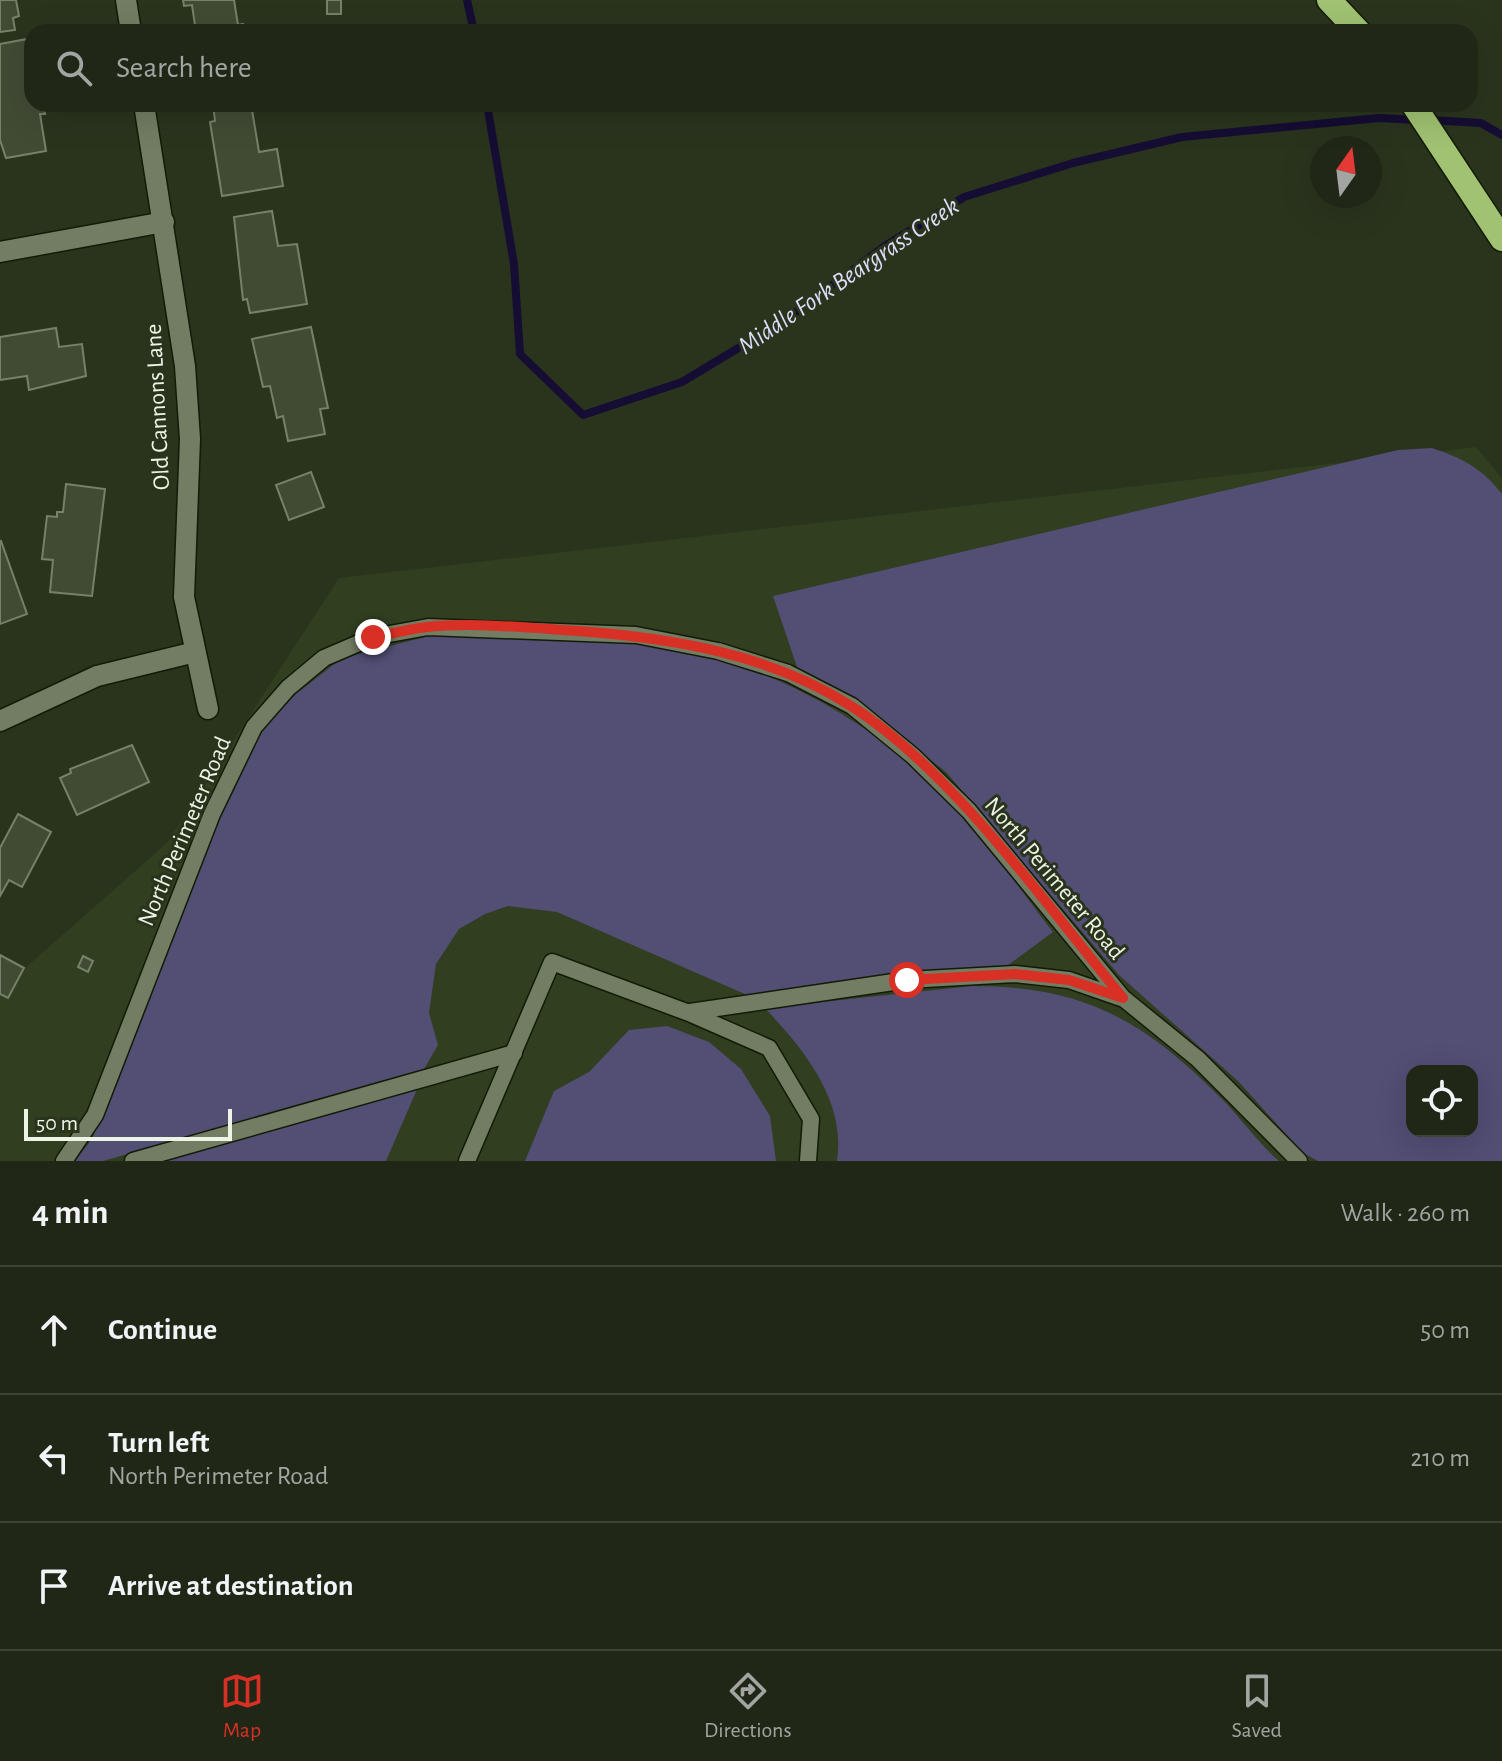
<!DOCTYPE html>
<meta charset="utf-8">
<style>
:root{--surface:#202716;--page:#2d3323;--text:#f1f3f6;--muted:#a2a5a1;--line:#3d4435;--accent:#d93025}
body{margin:0;font-family:"Alegreya Sans",sans-serif;background:var(--page);color:var(--text)}
.controls{position:absolute;right:24px;bottom:24px;display:grid;overflow:hidden;border-radius:16px;box-shadow:0 8px 32px #0002}
.controls button{width:72px;height:72px;display:grid;place-items:center;padding:0;border:0;border-bottom:2px solid var(--line);background:var(--surface);color:var(--text);font:40px sans-serif}
.compass{position:absolute;left:1310px;top:136px;width:72px;height:72px;border-radius:50%;background:var(--surface);box-shadow:0 8px 32px #0002;rotate:14deg}
.scale{position:absolute;left:24px;bottom:20px;width:208px;box-sizing:border-box;padding-left:8px;border:4px solid #edf3e5;border-top:0;font-size:22px;line-height:28px;white-space:nowrap;color:#edf3e5;-webkit-text-stroke:6px #2a341d;paint-order:stroke}
.stop{position:absolute;width:24px;height:24px;margin:-18px;border:6px solid #d93025;border-radius:50%;background:#fff}
.stop.end{background:#d93025;border-color:#fff;box-shadow:0 2px 8px #0008}
.list{margin:0;padding:0;list-style:none}
h2{display:flex;justify-content:space-between;align-items:center;height:104px;margin:0;padding:0 32px;font-size:34px}
h2 small{font-size:26px;font-weight:400;color:var(--muted)}
.list li{display:grid;grid-template-columns:52px 1fr auto;gap:24px;align-items:center;box-sizing:border-box;height:128px;padding:0 32px;border-top:2px solid var(--line)}
.list b{display:block;font-size:30px;white-space:nowrap}
.list p{margin:0;font-size:26px;white-space:nowrap;color:var(--muted)}
.list em{font-size:26px;font-style:normal;color:var(--muted)}
.icon{flex:none;width:44px;height:44px;fill:none;stroke:currentColor;stroke-width:2;stroke-linecap:round;stroke-linejoin:round}
.map{position:relative;flex:none;width:1502px;height:1161px;overflow:hidden}
.search{position:absolute;background:var(--surface);box-shadow:0 8px 32px #0002;left:24px;right:24px;top:24px;height:88px;display:flex;align-items:center;gap:20px;box-sizing:border-box;padding:0 28px;border-radius:24px;color:var(--muted);font-size:30px}
.sheet{height:488px;background:var(--surface)}
nav{display:flex;justify-content:space-around;align-items:center;box-sizing:border-box;height:112px;border-top:2px solid var(--line);background:var(--surface);font-size:22px;color:var(--muted)}
nav a{display:grid;justify-items:center;gap:4px}
nav .on{color:var(--accent)}
.map>svg:first-child{display:block}
.built{fill:#313e20;fill-rule:evenodd}
.green{fill:#524e74;fill-rule:evenodd}
.lines{fill:none;stroke-linecap:round;stroke-linejoin:round}
.stream{stroke:#150d33;stroke-width:8}
.building{fill:#414b34;stroke:#768168;stroke-width:2}
.lane-casing{stroke:#131b06;stroke-width:19}
.street-casing{stroke:#131b06;stroke-width:23}
.highway-casing{stroke:#131b06;stroke-width:27}
.lane{stroke:#727d64;stroke-width:16}
.street{stroke:#727d64;stroke-width:20}
.highway{stroke:#a0c272;stroke-width:24}
.route{stroke:#d93025;stroke-width:10}
.labels{text-anchor:middle;stroke-width:6;stroke-linejoin:round;paint-order:stroke}
.street-label{font-size:24px;fill:#edf3e5;stroke:#2a341d}
.water-label{font-size:26px;font-style:italic;fill:#dddcf9;stroke:#2a341d}
</style>
<div class="map">
<svg width="1502" height="1161" viewBox="0 0 1502 1161">
<rect width="100%" height="100%" fill="#2a341d"/>
<!-- built -->
<path class="built" d="M1476 447 1502 478V1161H0V990L167 843 339 578ZM1412 1071H1472V1131H1412Z"/>
<!-- green -->
<g class="green">
<path d="M1432 448C1462 458 1482 468 1502 494V1161H1318L1303 1153 1238 1081 1119 975 946 772 861 706 798 670 773 596 1398 450ZM1412 1071H1472V1131H1412Z"/>
<path d="M510 635C571 638 637 638 698 653 795 677 892 736 959 811 993 849 1022 892 1053 932L1007 966 747 995 557 912 508 906 485 914 459 929 436 964 429 1013 438 1045 424 1069 103 1161H75L92 1139 127 1055 232 784 265 725 296 694 342 658 429 636Z"/>
<path d="M972 986C1084 986 1143 1020 1221 1098 1241 1118 1258 1143 1279 1161H837C846 1100 804 1050 765 1008Z"/>
<polygon points="667,1026 709,1042 741,1069 770,1116 776,1161 525,1161 554,1091 589,1072 629,1030"/>
<polygon points="418,1087 386,1161 158,1161"/>
</g>
<g class="lines">
<!-- stream -->
<g class="stream">
<polyline points="467,0 474,32"/>
<polyline points="487,104 514,264 520,354 583,415 682,382 788,318 885,246 964,197 1073,163 1182,137 1379,118 1416,120"/>
<polyline points="1430,120 1481,123 1502,135"/>
</g>
</g>
<!-- building -->
<g class="building">
<polygon points="0,0 16,0 19,16 13,18 15,30 0,32"/>
<polygon points="183,0 234,0 238,25 243,24 245,32 196,32 192,5 184,6"/>
<rect x="327" y="0" width="14" height="14"/>
<polygon points="27,39 32,104 43,104 45,114 40,114 46,151 6,158 0,140 0,44"/>
<polygon points="251,104 259,152 277,149 283,186 222,196 210,122 215,121 213,104"/>
<polygon points="272,211 278,246 297,244 307,304 250,313 247,299 243,300 234,217"/>
<polygon points="311,327 328,408 320,409 325,434 288,441 283,416 277,418 270,386 263,387 252,339"/>
<polygon points="56,328 59,347 82,344 86,376 29,390 27,376 0,380 0,337"/>
<polygon points="311,472 324,507 289,520 276,485"/>
<polygon points="66,484 105,489 92,596 50,592 53,560 42,559 47,516 57,517 57,512 63,512"/>
<polygon points="1,541 27,614 0,624 0,542"/>
<polygon points="132,745 149,782 77,815 60,778 71,773 70,769"/>
<polygon points="18,814 51,832 22,887 9,880 0,896 0,848"/>
<polygon points="0,955 24,968 8,998 0,994"/>
<polygon points="83,956 93,961 88,972 78,967"/>
</g>
<g class="lines">
<defs>
<g id="lane">
<polyline points="690,1012 907,980 1015,974 1069,980 1121,998"/>
<polyline points="64,1161 95,1115 212,814 254,727 288,688 324,658 373,637 428,627 636,635 718,651 788,673 852,706 913,756 969,811 1123,998 1198,1059 1299,1161"/>
<polyline points="133,1161 514,1053"/>
<polyline points="467,1161 552,962 689,1013 769,1048 811,1119 808,1161"/>
</g>
<g id="street">
<polyline points="126,0 131,32"/>
<polyline points="144,104 185,366 190,439 184,597 208,709"/>
<polyline points="0,252 164,222"/>
<polyline points="0,721 97,676 195,652"/>
</g>
<g id="highway">
<polyline points="1329,0 1359,32"/>
<polyline points="1413,104 1502,239"/>
</g>
</defs>
<!-- lane casing -->
<use href="#lane" class="lane-casing"/>
<!-- street casing -->
<use href="#street" class="street-casing"/>
<!-- highway casing -->
<use href="#highway" class="highway-casing"/>
<!-- lane -->
<use href="#lane" class="lane"/>
<!-- street -->
<use href="#street" class="street"/>
<!-- highway -->
<use href="#highway" class="highway"/>
</g>
<g class="lines">
<!-- route -->
<path class="route" d="M373 637C391 634 409 629 427 627 476 622 530 628 578 631 672 638 770 654 851 706 952 770 1046 905 1123 998L1069 980 1015 974 907 980"/>
</g>
<g class="labels">
<!-- street labels -->
<g class="street-label">
<text transform="translate(157 407) rotate(-93)" y="8">Old Cannons Lane</text>
<text transform="translate(184 831) rotate(-67)" y="8">North Perimeter Road</text>
<text transform="translate(1055 878) rotate(50)" y="8">North Perimeter Road</text>
</g>
<!-- water labels -->
<g class="water-label">
<text transform="translate(848 275) rotate(-34)" y="9">Middle Fork Beargrass Creek</text>
</g>
</g>
</svg>
<div class="controls">
<button><svg class="icon" aria-label="locate" viewBox="0 0 24 24"><circle cx="12" cy="12" r="6"/><path d="M12 2v4M12 18v4M2 12h4M18 12h4"/></svg></button>
</div>
<svg class="compass" viewBox="-18 -18 36 36"><path d="M0-13l5 13h-10z" fill="#e53935"/><path d="M0 13l5-13h-10z" fill="#a2a5a1"/></svg>
<div class="scale">50 m</div>
<div class="stop" style="left:907px;top:980px"></div>
<div class="stop end" style="left:373px;top:637px"></div>
<div class="search"><svg class="icon" aria-label="search" viewBox="0 0 24 24"><circle cx="10" cy="10" r="6"/><path d="M15 15l6 6"/></svg>Search here</div>
</div>
<section class="sheet">
<h2>4 min<small>Walk · 260 m</small></h2>
<ul class="list">
<li><svg class="icon" aria-label="ahead" viewBox="0 0 24 24"><path d="M12 20V5M6 11l6-6 6 6"/></svg><div><b>Continue</b></div><em>50 m</em></li>
<li><svg class="icon" aria-label="left" viewBox="0 0 24 24"><path d="M17 20v-9H6M10 6l-5 5 5 5"/></svg><div><b>Turn left</b><p>North Perimeter Road</p></div><em>210 m</em></li>
<li><svg class="icon" aria-label="arrive" viewBox="0 0 24 24"><path d="M6 21V4h12l-3 4 3 4H6"/></svg><div><b>Arrive at destination</b></div></li>
</ul>
</section>
<nav>
<a class="on"><svg class="icon" aria-label="map" viewBox="0 0 24 24"><path d="M3 6l6-2 6 2 6-2v14l-6 2-6-2-6 2zM9 4v14M15 6v14"/></svg>Map</a>
<a><svg class="icon" aria-label="directions" viewBox="0 0 24 24"><path d="M12 3l9 9-9 9-9-9zM9 14v-3h6M13 9l2 2-2 2"/></svg>Directions</a>
<a><svg class="icon" aria-label="saved" viewBox="0 0 24 24"><path d="M7 4h10v16l-5-4-5 4z"/></svg>Saved</a>
</nav>
